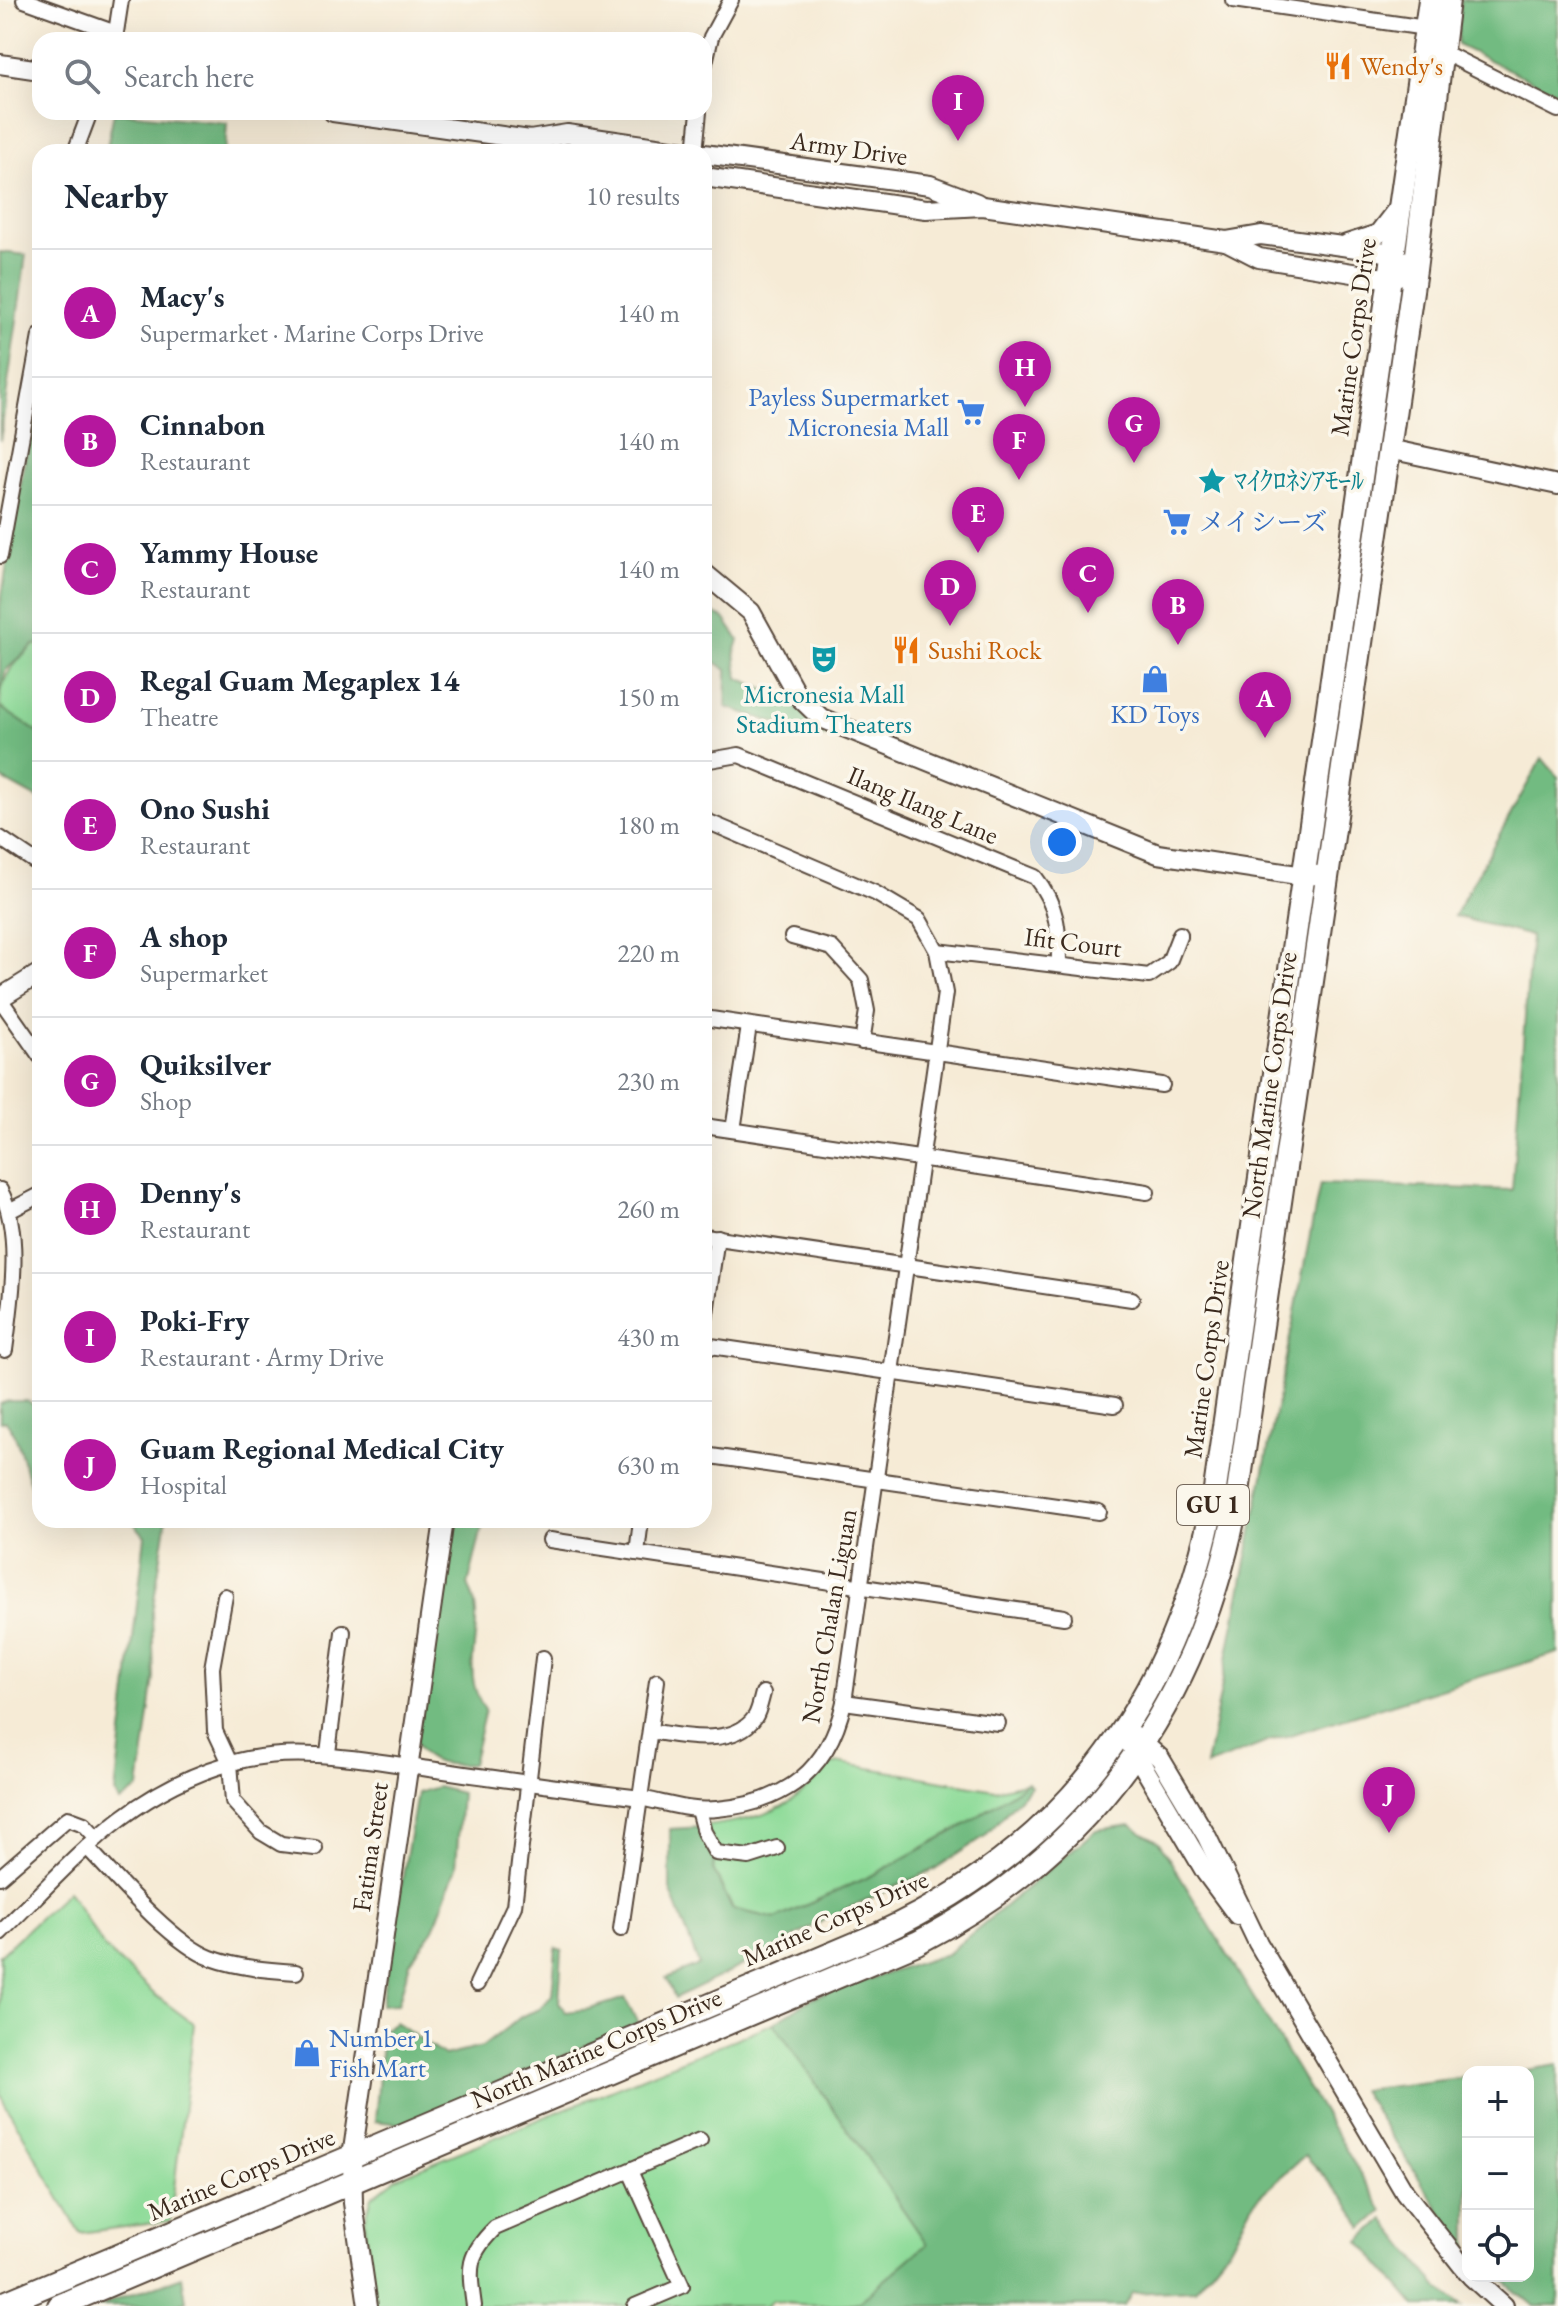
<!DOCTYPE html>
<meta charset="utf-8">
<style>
:root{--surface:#fff;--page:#f6f6f7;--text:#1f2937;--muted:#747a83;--line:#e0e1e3;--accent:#b5179e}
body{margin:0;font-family:"EB Garamond","Noto Serif JP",serif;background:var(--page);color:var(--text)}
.controls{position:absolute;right:24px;bottom:24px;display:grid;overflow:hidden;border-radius:16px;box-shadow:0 8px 32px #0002}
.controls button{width:72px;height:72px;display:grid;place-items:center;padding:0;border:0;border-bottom:2px solid var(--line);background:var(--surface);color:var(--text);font:40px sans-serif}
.you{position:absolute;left:1062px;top:842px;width:28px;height:28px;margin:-20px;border:6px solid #fff;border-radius:50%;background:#1a73e8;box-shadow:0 0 0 12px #1a73e833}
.badge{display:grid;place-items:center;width:52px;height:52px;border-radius:50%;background:var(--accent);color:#fff;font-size:26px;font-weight:700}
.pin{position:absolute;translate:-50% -66px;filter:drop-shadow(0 2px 4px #0008)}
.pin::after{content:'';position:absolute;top:42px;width:28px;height:24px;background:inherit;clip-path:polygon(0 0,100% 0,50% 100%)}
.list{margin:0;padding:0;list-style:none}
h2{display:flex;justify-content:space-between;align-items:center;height:104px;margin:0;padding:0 32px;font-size:34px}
h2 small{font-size:26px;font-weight:400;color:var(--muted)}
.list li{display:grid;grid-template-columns:52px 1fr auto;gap:24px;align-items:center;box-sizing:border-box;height:128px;padding:0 32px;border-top:2px solid var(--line)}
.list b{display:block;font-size:30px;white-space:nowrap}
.list p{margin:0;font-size:26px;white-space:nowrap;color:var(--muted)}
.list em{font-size:26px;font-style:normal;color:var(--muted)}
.icon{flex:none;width:44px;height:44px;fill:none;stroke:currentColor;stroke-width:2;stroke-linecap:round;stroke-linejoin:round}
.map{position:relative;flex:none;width:1558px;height:2306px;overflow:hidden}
.search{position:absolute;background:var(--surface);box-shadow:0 8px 32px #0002;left:32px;top:32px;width:680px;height:88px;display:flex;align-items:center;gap:20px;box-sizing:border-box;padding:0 28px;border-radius:24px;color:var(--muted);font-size:30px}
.panel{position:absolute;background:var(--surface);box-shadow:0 8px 32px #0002;left:32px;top:144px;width:680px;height:1384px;border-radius:24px}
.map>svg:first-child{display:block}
.green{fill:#8edb99;stroke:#64825c;stroke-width:2}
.forest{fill:#72bb81;stroke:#567250;stroke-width:2}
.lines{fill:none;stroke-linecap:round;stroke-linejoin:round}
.street-casing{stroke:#57473a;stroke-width:18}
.secondary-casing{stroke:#57473a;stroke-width:22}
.primary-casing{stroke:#57473a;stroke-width:26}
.street{stroke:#fff;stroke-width:14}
.secondary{stroke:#fff;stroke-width:18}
.primary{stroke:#fff;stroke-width:22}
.labels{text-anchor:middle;stroke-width:7;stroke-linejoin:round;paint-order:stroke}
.shield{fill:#fbf7ec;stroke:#75685c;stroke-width:2}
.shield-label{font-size:24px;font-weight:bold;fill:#3b2a1e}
.food-label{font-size:26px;fill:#c56008;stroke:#fbf7ec;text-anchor:start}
.street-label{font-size:26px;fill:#3b2a1e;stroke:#fbf7ec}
.shop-label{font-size:26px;fill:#366cbe;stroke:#fbf7ec;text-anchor:start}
.culture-label{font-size:26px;fill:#0d838f;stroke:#fbf7ec;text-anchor:start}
</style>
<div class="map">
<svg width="1558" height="2306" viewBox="0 0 1558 2306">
<rect width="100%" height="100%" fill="#fbf7ec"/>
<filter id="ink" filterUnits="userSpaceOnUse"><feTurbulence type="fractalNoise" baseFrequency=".0125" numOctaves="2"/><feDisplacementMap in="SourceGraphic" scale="16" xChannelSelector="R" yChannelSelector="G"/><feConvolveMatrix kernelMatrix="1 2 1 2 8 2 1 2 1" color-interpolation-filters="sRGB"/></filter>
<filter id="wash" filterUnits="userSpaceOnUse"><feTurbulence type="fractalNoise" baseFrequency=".006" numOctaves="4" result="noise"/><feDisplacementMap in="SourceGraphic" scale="32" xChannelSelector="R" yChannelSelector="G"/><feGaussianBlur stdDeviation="1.8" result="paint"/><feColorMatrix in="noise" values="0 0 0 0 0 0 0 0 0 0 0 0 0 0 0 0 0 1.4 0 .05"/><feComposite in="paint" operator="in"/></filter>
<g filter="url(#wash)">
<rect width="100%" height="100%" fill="#f6ebd6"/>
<!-- green -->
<g class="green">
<path d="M40 644V734L0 707C0 676 13 665 34 645Z"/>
<path d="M841 1763 995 1790 1028 1782 967 1824 879 1872 776 1919 733 1909 713 1869 716 1853 702 1827C759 1818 791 1814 827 1765Z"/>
<polygon points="68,1891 104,1947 155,1995 194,2024 170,2221 80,2233 0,2095 0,1955"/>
<path d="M774 2023 928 2245C909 2261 881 2291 859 2302 842 2306 789 2306 772 2300L767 2306H374L365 2220 372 2197 396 2178Z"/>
</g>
<!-- forest -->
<g class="forest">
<polygon points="1461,0 1558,0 1558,93 1457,45"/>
<polygon points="114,112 227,123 225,152 106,152"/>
<polygon points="0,252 26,255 0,441"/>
<polygon points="40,370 40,644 34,645 5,671 0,697 0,606"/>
<polygon points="704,609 724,618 739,640 735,652 738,678 783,696 837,735 820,737 726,707 727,670 715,662 704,662"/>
<polygon points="0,707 40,734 40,800 0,778"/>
<polygon points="1542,758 1558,777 1558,1653 1270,1741 1206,1766 1320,1184 1512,1190 1531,936 1454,916"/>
<path d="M8 1401H27L40 1409V1497L35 1495C22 1471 23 1443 6 1421L0 1422V1404Z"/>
<polygon points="125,1520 166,1520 166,1524 152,1613 154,1678 139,1788 120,1802 115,1793 145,1536 134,1523"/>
<path d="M449 1520H484L468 1585C491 1629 455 1665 485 1710L472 1764C449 1765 428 1767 416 1744Z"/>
<polygon points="1028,1782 1031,1786 985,1836 933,1870 835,1914 758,1958 675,1998 666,1978 699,1965 670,1889 670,1829 702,1827 716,1853 713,1869 732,1909 776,1919 879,1872 967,1824"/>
<polygon points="437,1787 461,1793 456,1867 434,1929 410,1962 398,2004 381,2005 417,1793"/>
<polygon points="1130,1825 1159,1842 1383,2211 1363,2228 1346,2200 1305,2155 1255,2200 1230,2247 1195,2290 1132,2293 1124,2306 837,2306 859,2302 927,2244 774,2023 814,1997 947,1954 1096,1830"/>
<polygon points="556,1948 562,1950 559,2002 566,2012 590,2009 625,1998 638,2023 421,2117 400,2124 375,2121 383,2030 395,2022 444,2056 482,2047 522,2016 540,2009 552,1995"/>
<polygon points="1558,2065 1558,2306 1534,2306 1497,2276 1528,2276 1528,2072 1514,2072"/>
<polygon points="1468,2077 1468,2253 1361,2090"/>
<polygon points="1384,2219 1438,2287 1462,2306 1416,2306 1360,2241"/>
<polygon points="182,2276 186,2301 171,2306 99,2306"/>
</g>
</g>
<g filter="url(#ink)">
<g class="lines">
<defs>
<g id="street">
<polyline points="24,0 116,33"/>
<polyline points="1233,0 1426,28"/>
<polyline points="115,39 121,0"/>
<polyline points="1440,46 1441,51 1558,110"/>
<polyline points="704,67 711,37 731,0"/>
<polyline points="75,152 90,112"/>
<polyline points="695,152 699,112"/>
<polyline points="0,556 40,336"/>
<path d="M704 761 739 755 1035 877C1058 906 1059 930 1059 965"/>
<polyline points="0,838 40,865"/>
<polyline points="792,937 832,948 861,980 867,1011 862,1042"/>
<polyline points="937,951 1149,976 1169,962 1180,934"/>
<polyline points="0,999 40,1056"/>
<polyline points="704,1018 1162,1085"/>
<polyline points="704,1126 1147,1192"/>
<polyline points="733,1130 749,1026"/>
<path d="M0 1190C23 1232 11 1304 5 1350"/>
<polyline points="11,1210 40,1195"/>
<polyline points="704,1236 1132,1299"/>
<polyline points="704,1327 717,1237"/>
<polyline points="704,1345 1115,1405"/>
<polyline points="704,1455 1099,1512"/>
<polyline points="550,1540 1064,1617"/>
<polyline points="637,1553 641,1520"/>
<polyline points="225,1596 212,1668 215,1731 230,1763 233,1801 261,1832 281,1844 315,1848"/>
<polyline points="844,1702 998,1723"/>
<path d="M650 1731C681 1736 734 1748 755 1717 759 1711 761 1700 763 1693"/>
<polyline points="328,1753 343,1632"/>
<polyline points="698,1810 704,1832 716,1853 749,1857 777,1848"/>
<path d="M87 1847C114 1876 174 1945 211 1958 239 1968 267 1970 296 1972"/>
<polyline points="0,1877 68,1818 84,1824 97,1838"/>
<polyline points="621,1929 657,1681"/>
<path d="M0 1933C74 1861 126 1793 231 1763 293 1745 366 1760 429 1769 497 1778 565 1789 633 1797 662 1801 686 1812 717 1809 786 1803 829 1770 844 1702L945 993 937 951 919 919 875 893 704 820"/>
<polyline points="477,1984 514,1906 543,1658"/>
<polyline points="630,2171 682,2286 635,2306"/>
<path d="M474 2306C469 2269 466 2256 495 2228L700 2140"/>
</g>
<g id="secondary">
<polyline points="0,64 40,70"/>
<polyline points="333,112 530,140 567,134 691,152"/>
<polyline points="704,154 930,185 977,203"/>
<polyline points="704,177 926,209 983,206 1226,241 1261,235 1393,253 1403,261"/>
<polyline points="1226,241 1259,258 1390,279 1415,270"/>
<polyline points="1347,244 1378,234 1398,208"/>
<polyline points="1389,449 1558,485"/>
<polyline points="704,573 751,612 797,695 821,718 1158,854 1304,876 1328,874"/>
<polyline points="0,998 40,973"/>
<polyline points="1134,1735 1160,1758 1207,1837 1258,1943 1405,2193 1468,2273"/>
<polyline points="1130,1744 1206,1873 1237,1915"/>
<polyline points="1471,2276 1504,2306"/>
<polyline points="368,2306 353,2203 352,2157 444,1520"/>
</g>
<g id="primary">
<path d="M0 2305 876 1935C1064 1850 1173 1703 1213 1503L1430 0"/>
<path d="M59 2306 917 1943C1095 1850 1198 1702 1236 1506L1415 270 1448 0"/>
</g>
</defs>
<!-- street casing -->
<use href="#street" class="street-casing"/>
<!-- secondary casing -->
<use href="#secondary" class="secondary-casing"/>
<!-- primary casing -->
<use href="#primary" class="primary-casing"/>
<!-- street -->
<use href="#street" class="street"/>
<!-- secondary -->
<use href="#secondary" class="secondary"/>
<!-- primary -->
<use href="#primary" class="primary"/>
</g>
</g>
<!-- icons -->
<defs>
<symbol id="restaurant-bare" viewBox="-9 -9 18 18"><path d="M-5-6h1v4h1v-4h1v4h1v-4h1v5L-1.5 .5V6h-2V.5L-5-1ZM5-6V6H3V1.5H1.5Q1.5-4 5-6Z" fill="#e8710a" stroke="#fbf7ec" stroke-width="2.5" paint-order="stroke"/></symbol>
<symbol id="supermarket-bare" viewBox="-9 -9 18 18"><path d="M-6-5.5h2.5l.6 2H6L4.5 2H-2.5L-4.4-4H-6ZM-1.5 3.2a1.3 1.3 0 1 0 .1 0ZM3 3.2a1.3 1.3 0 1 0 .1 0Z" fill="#3f7fe0" stroke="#fbf7ec" stroke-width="2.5" paint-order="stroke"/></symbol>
<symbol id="sight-bare" viewBox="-9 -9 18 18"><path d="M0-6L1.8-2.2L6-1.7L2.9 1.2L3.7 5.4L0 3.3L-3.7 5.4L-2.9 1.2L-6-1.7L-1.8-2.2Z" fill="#0f9aa8" stroke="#fbf7ec" stroke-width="2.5" paint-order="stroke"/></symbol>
<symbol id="theatre-bare" viewBox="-9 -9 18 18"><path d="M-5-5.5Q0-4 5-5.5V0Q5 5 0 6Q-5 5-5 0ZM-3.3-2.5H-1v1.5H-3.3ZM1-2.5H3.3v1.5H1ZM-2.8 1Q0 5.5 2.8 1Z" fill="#0f9aa8" stroke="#fbf7ec" stroke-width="2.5" paint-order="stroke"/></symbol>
<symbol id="shop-bare" viewBox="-9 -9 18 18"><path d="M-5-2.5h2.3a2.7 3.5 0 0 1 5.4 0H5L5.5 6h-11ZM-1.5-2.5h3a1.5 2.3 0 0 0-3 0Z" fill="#3f7fe0" stroke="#fbf7ec" stroke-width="2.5" paint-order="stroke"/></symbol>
</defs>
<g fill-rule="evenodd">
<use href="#restaurant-bare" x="1318" y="46" width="40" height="40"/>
<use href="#supermarket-bare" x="951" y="392" width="40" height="40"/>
<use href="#sight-bare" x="1192" y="461" width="40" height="40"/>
<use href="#supermarket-bare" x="1157" y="502" width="40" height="40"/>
<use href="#restaurant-bare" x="886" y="630" width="40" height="40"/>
<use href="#theatre-bare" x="804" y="639" width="40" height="40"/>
<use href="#shop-bare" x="1135" y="659" width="40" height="40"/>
<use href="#shop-bare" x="287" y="2033" width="40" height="40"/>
</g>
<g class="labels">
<!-- shield labels -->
<rect class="shield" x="1177" y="1485" width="72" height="40" rx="6"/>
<g class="shield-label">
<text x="1213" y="1513">GU 1</text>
</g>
<!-- food labels -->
<g class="food-label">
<text x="1360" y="75">Wendy's</text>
<text x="928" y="659">Sushi Rock</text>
</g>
<!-- street labels -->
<g class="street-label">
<text transform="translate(849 148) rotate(8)" y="9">Army Drive</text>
<text transform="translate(1353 337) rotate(-82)" y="9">Marine Corps Drive</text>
<text transform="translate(923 805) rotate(23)" y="9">Ilang Ilang Lane</text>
<text transform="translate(1073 942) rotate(7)" y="9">Ifit Court</text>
<text transform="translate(1269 1085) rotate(-82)" y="9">North Marine Corps Drive</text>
<text transform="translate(1206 1359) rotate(-82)" y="9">Marine Corps Drive</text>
<text transform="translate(829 1616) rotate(-80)" y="9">North Chalan Liguan</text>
<text transform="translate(370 1847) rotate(-82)" y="9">Fatima Street</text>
<text transform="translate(835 1918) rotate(-24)" y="9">Marine Corps Drive</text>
<text transform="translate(596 2048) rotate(-23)" y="9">North Marine Corps Drive</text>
<text transform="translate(241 2174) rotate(-23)" y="9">Marine Corps Drive</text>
</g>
<!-- shop labels -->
<g class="shop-label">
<text x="949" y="406" text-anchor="end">Payless Supermarket<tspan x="949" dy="30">Micronesia Mall</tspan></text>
<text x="1199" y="531">メイシーズ</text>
<text x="1155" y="723" text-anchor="middle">KD Toys</text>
<text x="329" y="2047">Number 1<tspan x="329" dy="30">Fish Mart</tspan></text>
</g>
<!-- culture labels -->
<g class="culture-label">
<text x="1234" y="490">ﾏｲｸﾛﾈｼｱﾓｰﾙ</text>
<text x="824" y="703" text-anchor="middle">Micronesia Mall<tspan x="824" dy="30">Stadium Theaters</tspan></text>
</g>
</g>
</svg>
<div class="controls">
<button>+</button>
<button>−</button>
<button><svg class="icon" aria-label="locate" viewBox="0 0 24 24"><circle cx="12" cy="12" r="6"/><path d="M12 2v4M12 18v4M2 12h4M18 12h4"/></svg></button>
</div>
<div class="you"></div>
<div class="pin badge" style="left:1265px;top:738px">A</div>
<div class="pin badge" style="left:1178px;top:645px">B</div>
<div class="pin badge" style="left:1088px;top:613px">C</div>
<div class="pin badge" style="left:950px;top:626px">D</div>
<div class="pin badge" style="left:978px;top:553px">E</div>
<div class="pin badge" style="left:1019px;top:480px">F</div>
<div class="pin badge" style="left:1134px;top:463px">G</div>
<div class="pin badge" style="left:1025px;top:407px">H</div>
<div class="pin badge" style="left:958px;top:141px">I</div>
<div class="pin badge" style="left:1389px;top:1833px">J</div>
<div class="search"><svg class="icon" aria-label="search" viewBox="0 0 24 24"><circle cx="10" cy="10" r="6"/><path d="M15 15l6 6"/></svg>Search here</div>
<section class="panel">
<h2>Nearby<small>10 results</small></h2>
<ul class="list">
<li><span class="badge">A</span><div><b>Macy's</b><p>Supermarket · Marine Corps Drive</p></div><em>140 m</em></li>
<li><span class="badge">B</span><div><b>Cinnabon</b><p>Restaurant</p></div><em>140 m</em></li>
<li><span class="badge">C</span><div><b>Yammy House</b><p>Restaurant</p></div><em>140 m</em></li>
<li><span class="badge">D</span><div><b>Regal Guam Megaplex 14</b><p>Theatre</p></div><em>150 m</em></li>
<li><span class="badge">E</span><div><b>Ono Sushi</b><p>Restaurant</p></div><em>180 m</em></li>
<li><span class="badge">F</span><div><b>A shop</b><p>Supermarket</p></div><em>220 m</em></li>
<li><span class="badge">G</span><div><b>Quiksilver</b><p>Shop</p></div><em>230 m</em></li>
<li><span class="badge">H</span><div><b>Denny's</b><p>Restaurant</p></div><em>260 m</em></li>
<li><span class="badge">I</span><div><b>Poki-Fry</b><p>Restaurant · Army Drive</p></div><em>430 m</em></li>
<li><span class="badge">J</span><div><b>Guam Regional Medical City</b><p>Hospital</p></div><em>630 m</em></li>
</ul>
</section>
</div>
